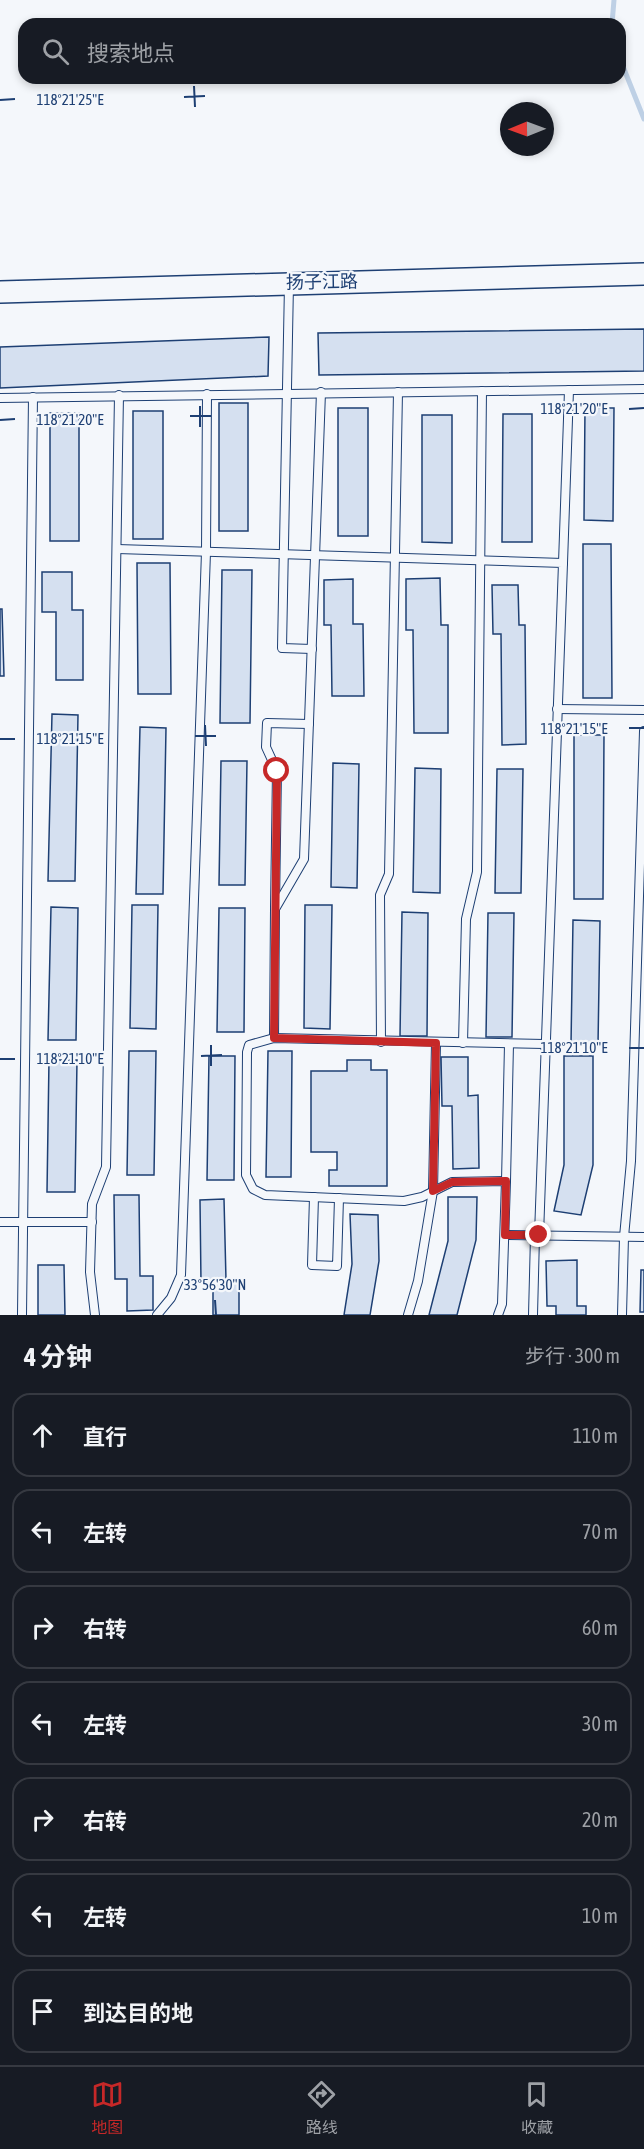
<!DOCTYPE html>
<html lang="zh">
<meta charset="utf-8">
<style>
:root{--surface:#171b24;--page:#20242c;--text:#f1f3f6;--muted:#9ea1a6;--line:#363941;--accent:#c62828}
body{margin:0;font-family:"Asap Condensed","Noto Sans SC",sans-serif;background:var(--page);color:var(--text)}
.compass{position:absolute;left:500px;top:102px;width:54px;height:54px;border-radius:50%;background:var(--surface);box-shadow:0 3px 9px #0003;rotate:269deg}
.stop{position:absolute;width:18px;height:18px;margin:-14px;border:4px solid #c62828;border-radius:50%;background:#fff}
.stop.end{background:#c62828;border-color:#fff;box-shadow:0 2px 6px #0008}
.list{margin:0;padding:0;list-style:none}
h2{display:flex;justify-content:space-between;align-items:center;height:78px;margin:0;padding:0 24px;font-size:26px}
h2 small{font-size:20px;font-weight:400;color:var(--muted)}
.list li{display:grid;grid-template-columns:39px 1fr auto;gap:18px;align-items:center;box-sizing:border-box;height:84px;margin:0 12px 12px;padding:0 12px;border:2px solid var(--line);border-radius:18px}
.list b{display:block;font-size:22px;white-space:nowrap}
.list em{font-size:20px;font-style:normal;color:var(--muted)}
.icon{flex:none;width:33px;height:33px;fill:none;stroke:currentColor;stroke-width:2;stroke-linecap:round;stroke-linejoin:round}
.map{position:relative;flex:none;width:644px;height:1315px;overflow:hidden}
.search{position:absolute;background:var(--surface);box-shadow:0 3px 9px #0003;left:18px;right:18px;top:18px;height:66px;display:flex;align-items:center;gap:15px;box-sizing:border-box;padding:0 21px;border-radius:18px;color:var(--muted);font-size:22px}
.sheet{height:750px;background:var(--surface)}
nav{display:flex;justify-content:space-around;align-items:center;box-sizing:border-box;height:84px;border-top:2px solid var(--line);background:var(--surface);font-size:16px;color:var(--muted)}
nav a{display:grid;justify-items:center;gap:3px}
nav .on{color:var(--accent)}
.map>svg:first-child{display:block}
.lines{fill:none;stroke-linecap:round;stroke-linejoin:round}
.stream{stroke:#bed0e5;stroke-width:5}
.building{fill:#d5e0f0;stroke:#1d3f73;stroke-width:1.5}
.lane-casing{stroke:#1d3f73;stroke-width:10}
.secondary-casing{stroke:#1d3f73;stroke-width:24}
.lane{stroke:#f4f7fb;stroke-width:8}
.secondary{stroke:#f4f7fb;stroke-width:21}
.route{stroke:#c62828;stroke-width:8}
.ticks{fill:none;stroke:#1d3f73;stroke-width:2}
.labels{text-anchor:middle;stroke-width:4.5;stroke-linejoin:round;paint-order:stroke}
.street-label{font-size:18px;fill:#1d3f73;stroke:#f4f7fb}
.ticks-label{font-size:15px;text-anchor:middle;fill:#1d3f73;stroke:#f4f7fb;stroke-width:4.5;stroke-linejoin:round;paint-order:stroke}
</style>
<div class="map">
<svg width="644" height="1315" viewBox="0 0 644 1315">
<rect width="100%" height="100%" fill="#f4f7fb"/>
<g class="lines">
<!-- stream -->
<g class="stream">
<polyline points="612,24 614,0"/>
<polyline points="620,59 644,119"/>
</g>
</g>
<!-- building -->
<g class="building">
<polygon points="644,329 644,371 319,375 318,333"/>
<polygon points="269,337 268,376 0,388 0,347"/>
<rect x="219" y="403" width="29" height="128"/>
<rect x="338" y="408" width="30" height="128"/>
<polygon points="585,408 614,408 613,521 584,520"/>
<rect x="133" y="411" width="30" height="128"/>
<rect x="50" y="413" width="29" height="128"/>
<polygon points="503,414 532,414 532,542 502,542"/>
<polygon points="422,415 452,415 452,543 422,542"/>
<polygon points="583,544 611,544 612,698 583,698"/>
<polygon points="137,563 170,563 171,694 138,694"/>
<polygon points="222,570 252,570 250,723 220,723"/>
<polygon points="42,572 72,572 72,610 83,610 83,680 56,680 56,612 42,612"/>
<polygon points="440,578 441,625 448,625 448,733 414,733 413,630 406,630 406,579"/>
<polygon points="353,579 353,624 363,624 364,696 332,696 331,625 324,625 324,580"/>
<polygon points="492,585 518,585 519,625 525,625 526,744 502,745 501,634 493,634"/>
<polygon points="0,609 2,609 4,676 0,676"/>
<polygon points="52,714 78,715 75,881 48,881"/>
<polygon points="140,727 166,728 163,894 136,894"/>
<polygon points="574,735 604,735 603,899 574,899"/>
<polygon points="221,761 247,761 245,885 219,885"/>
<polygon points="333,763 359,764 357,888 331,887"/>
<polygon points="415,768 441,769 440,893 413,892"/>
<polygon points="497,769 523,769 521,893 495,893"/>
<polygon points="132,905 158,905 156,1029 130,1028"/>
<polygon points="305,905 332,905 330,1029 304,1028"/>
<polygon points="51,907 78,908 76,1040 48,1040"/>
<polygon points="219,908 245,908 244,1032 217,1032"/>
<polygon points="402,912 428,913 427,1036 400,1036"/>
<polygon points="488,913 514,913 512,1037 486,1037"/>
<polygon points="573,920 600,921 598,1045 571,1044"/>
<polygon points="129,1051 156,1051 154,1175 127,1175"/>
<polygon points="268,1051 292,1051 291,1177 266,1177"/>
<polygon points="209,1056 235,1056 234,1180 207,1180"/>
<polygon points="564,1056 593,1056 593,1165 581,1215 554,1211 564,1165"/>
<polygon points="441,1057 468,1057 468,1096 478,1095 479,1168 453,1169 452,1106 442,1106"/>
<polygon points="49,1060 77,1060 75,1192 47,1192"/>
<polygon points="347,1060 371,1060 371,1070 387,1070 387,1186 329,1186 329,1170 337,1170 337,1152 311,1152 311,1071 347,1071"/>
<polygon points="114,1195 139,1195 140,1276 153,1276 153,1310 127,1311 127,1279 115,1279"/>
<polygon points="448,1197 477,1197 476,1240 457,1315 429,1315 448,1241"/>
<polygon points="224,1199 226,1280 239,1280 239,1315 213,1315 213,1283 201,1283 200,1200"/>
<polygon points="350,1214 378,1215 379,1261 370,1315 344,1315 352,1264"/>
<polygon points="577,1260 577,1306 586,1306 586,1315 556,1315 556,1306 547,1306 546,1261"/>
<polygon points="38,1265 64,1265 65,1315 38,1315"/>
<polygon points="641,1270 644,1270 644,1312 640,1312"/>
</g>
<g class="lines">
<defs>
<g id="lane">
<polyline points="289,284 282,648 312,649"/>
<polyline points="0,398 644,389"/>
<polyline points="117,549 563,563 539,1235"/>
<polyline points="563,563 569,390"/>
<polyline points="557,709 644,710"/>
<polyline points="275,907 277,771 266,747 267,723 309,724"/>
<polyline points="274,1038 275,909 304,859 321,392"/>
<polyline points="381,1042 380,895 389,874 398,392"/>
<polyline points="463,1043 466,919 477,872 482,391"/>
<polyline points="506,1181 509,1044"/>
<polyline points="314,1197 312,1265 337,1266 339,1198"/>
<polyline points="0,1222 92,1222"/>
<polyline points="505,1235 644,1237"/>
<polyline points="22,1315 33,397"/>
<polyline points="95,1315 90,1272 92,1204 106,1167 119,395"/>
<polyline points="157,1315 171,1298 181,1275 206,552 207,394"/>
<polyline points="408,1315 418,1281 433,1191 436,1043"/>
<polyline points="498,1315 502,1304 506,1181 452,1182 422,1197 404,1201 265,1195 253,1189 246,1175 247,1052 249,1045 274,1038 544,1044"/>
<polyline points="533,1315 535,1236"/>
<polyline points="622,1315 624,1237 631,1161 644,731"/>
</g>
<polyline id="secondary" points="0,292 644,274"/>
</defs>
<!-- lane casing -->
<use href="#lane" class="lane-casing"/>
<!-- secondary casing -->
<use href="#secondary" class="secondary-casing"/>
<!-- lane -->
<use href="#lane" class="lane"/>
<!-- secondary -->
<use href="#secondary" class="secondary"/>
</g>
<g class="lines">
<!-- route -->
<polyline class="route" points="277,771 274,1038 436,1043 433,1191 452,1182 506,1181 505,1235 539,1235"/>
</g>
<!-- ticks -->
<path class="ticks" d="M194 86 195 107M184 97 205 96M0 100 15 99M200 406V427M629 409 644 408M190 416H211M0 420 15 419M205 725 206 746M629 728H644M195 736H216M0 739H15M211 1045V1066M629 1048H644M201 1056 222 1055M0 1059H15M215 1300 216 1315"/>
<g class="labels">
<!-- street labels -->
<g class="street-label">
<text transform="translate(322 282) rotate(-1)" y="6">扬子江路</text>
</g>
</g>
<g class="ticks-label">
<text x="70" y="105">118°21'25"E</text>
<text x="574" y="414">118°21'20"E</text>
<text x="70" y="425">118°21'20"E</text>
<text x="574" y="734">118°21'15"E</text>
<text x="70" y="744">118°21'15"E</text>
<text x="574" y="1053">118°21'10"E</text>
<text x="70" y="1064">118°21'10"E</text>
<text x="215" y="1290">33°56'30"N</text>
</g>
</svg>
<svg class="compass" viewBox="-18 -18 36 36"><path d="M0-13l5 13h-10z" fill="#e53935"/><path d="M0 13l5-13h-10z" fill="#9ea1a6"/></svg>
<div class="stop" style="left:277px;top:771px"></div>
<div class="stop end" style="left:539px;top:1235px"></div>
<div class="search"><svg class="icon" aria-label="search" viewBox="0 0 24 24"><circle cx="10" cy="10" r="6"/><path d="M15 15l6 6"/></svg>搜索地点</div>
</div>
<section class="sheet">
<h2>4 分钟<small>步行 · 300 m</small></h2>
<ul class="list">
<li><svg class="icon" aria-label="ahead" viewBox="0 0 24 24"><path d="M12 20V5M6 11l6-6 6 6"/></svg><div><b>直行</b></div><em>110 m</em></li>
<li><svg class="icon" aria-label="left" viewBox="0 0 24 24"><path d="M17 20v-9H6M10 6l-5 5 5 5"/></svg><div><b>左转</b></div><em>70 m</em></li>
<li><svg class="icon" aria-label="right" viewBox="0 0 24 24"><path d="M7 20v-9h11M14 6l5 5-5 5"/></svg><div><b>右转</b></div><em>60 m</em></li>
<li><svg class="icon" aria-label="left" viewBox="0 0 24 24"><path d="M17 20v-9H6M10 6l-5 5 5 5"/></svg><div><b>左转</b></div><em>30 m</em></li>
<li><svg class="icon" aria-label="right" viewBox="0 0 24 24"><path d="M7 20v-9h11M14 6l5 5-5 5"/></svg><div><b>右转</b></div><em>20 m</em></li>
<li><svg class="icon" aria-label="left" viewBox="0 0 24 24"><path d="M17 20v-9H6M10 6l-5 5 5 5"/></svg><div><b>左转</b></div><em>10 m</em></li>
<li><svg class="icon" aria-label="arrive" viewBox="0 0 24 24"><path d="M6 21V4h12l-3 4 3 4H6"/></svg><div><b>到达目的地</b></div></li>
</ul>
</section>
<nav>
<a class="on"><svg class="icon" aria-label="map" viewBox="0 0 24 24"><path d="M3 6l6-2 6 2 6-2v14l-6 2-6-2-6 2zM9 4v14M15 6v14"/></svg>地图</a>
<a><svg class="icon" aria-label="directions" viewBox="0 0 24 24"><path d="M12 3l9 9-9 9-9-9zM9 14v-3h6M13 9l2 2-2 2"/></svg>路线</a>
<a><svg class="icon" aria-label="saved" viewBox="0 0 24 24"><path d="M7 4h10v16l-5-4-5 4z"/></svg>收藏</a>
</nav>
